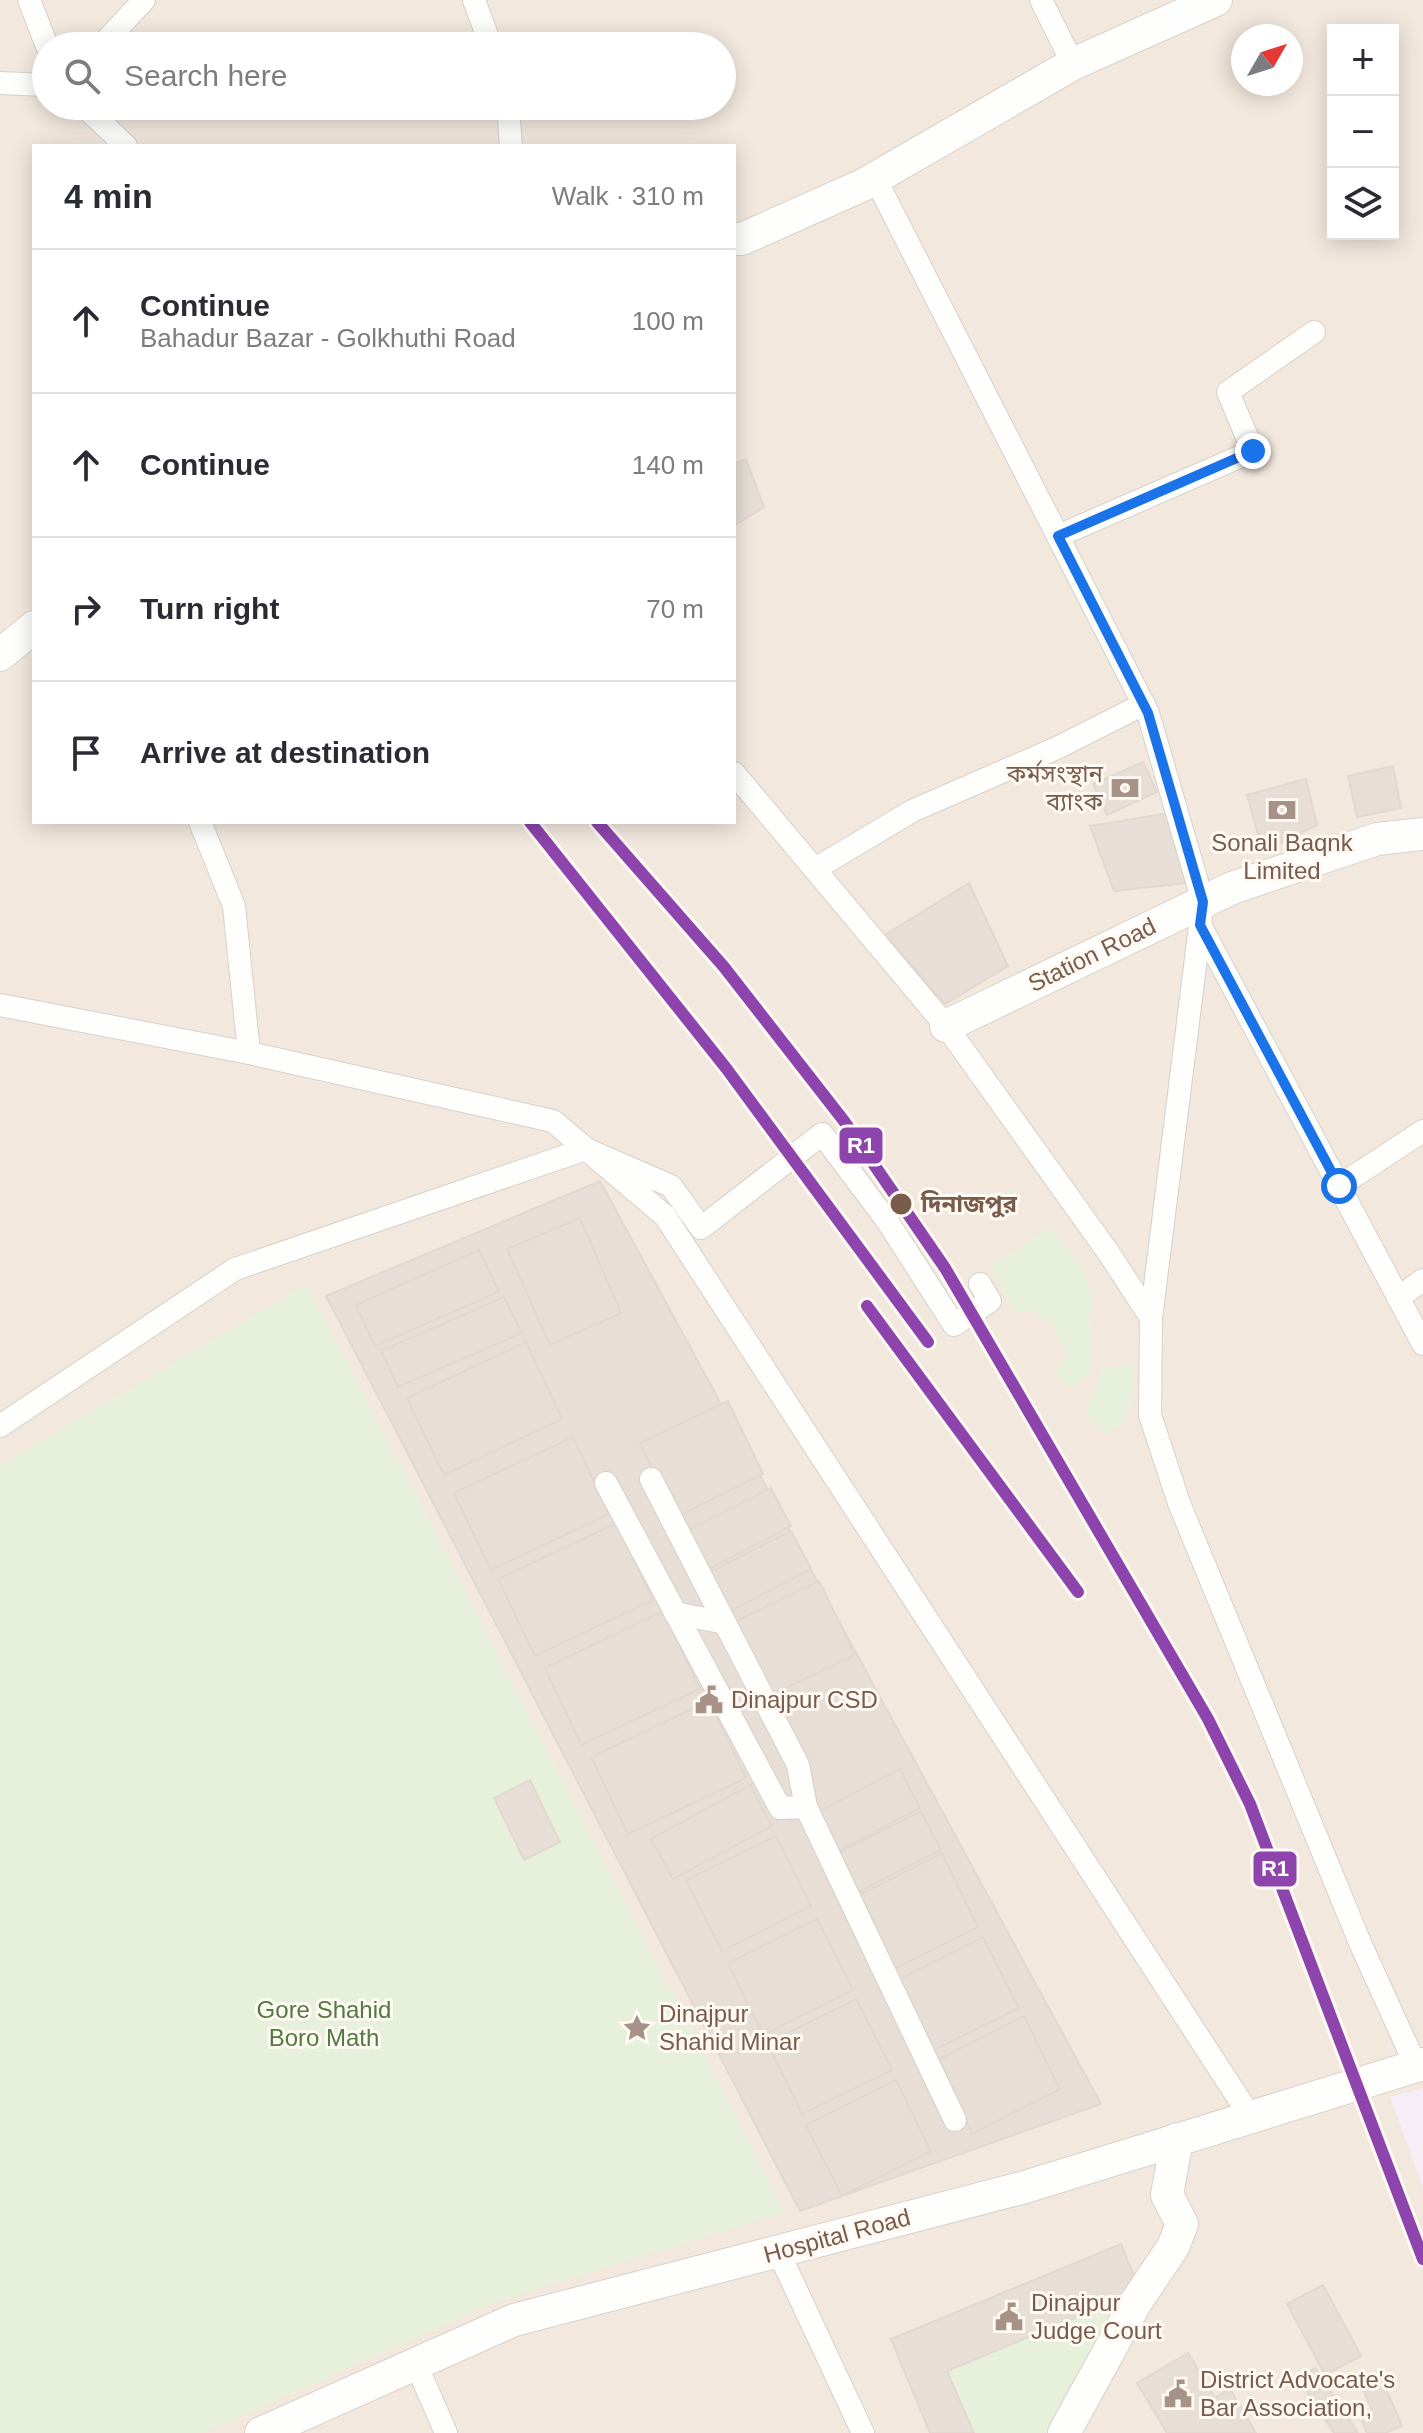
<!DOCTYPE html>
<meta charset="utf-8">
<style>
:root{--surface:#fff;--page:#f2f2f3;--text:#2b2b33;--muted:#7c7c81;--line:#e1e1e2}
body{margin:0;font-family:Arial,"Noto Sans Bengali",sans-serif;background:var(--page);color:var(--text)}
.controls{position:absolute;right:24px;top:24px;display:grid;overflow:hidden;border-radius:0px;box-shadow:0 4px 20px #0003}
.controls button{width:72px;height:72px;display:grid;place-items:center;padding:0;border:0;border-bottom:2px solid var(--line);background:var(--surface);color:var(--text);font:40px sans-serif}
.compass{position:absolute;left:1231px;top:24px;width:72px;height:72px;border-radius:50%;background:var(--surface);box-shadow:0 4px 20px #0003;rotate:51deg}
.stop{position:absolute;width:24px;height:24px;margin:-18px;border:6px solid #1a73e8;border-radius:50%;background:#fff}
.stop.end{background:#1a73e8;border-color:#fff;box-shadow:0 2px 8px #0008}
.list{margin:0;padding:0;list-style:none}
h2{display:flex;justify-content:space-between;align-items:center;height:104px;margin:0;padding:0 32px;font-size:34px}
h2 small{font-size:26px;font-weight:400;color:var(--muted)}
.list li{display:grid;grid-template-columns:52px 1fr auto;gap:24px;align-items:center;box-sizing:border-box;height:144px;padding:0 32px;border-top:2px solid var(--line)}
.list b{display:block;font-size:30px;white-space:nowrap}
.list p{margin:0;font-size:26px;white-space:nowrap;color:var(--muted)}
.list em{font-size:26px;font-style:normal;color:var(--muted)}
.icon{flex:none;width:44px;height:44px;fill:none;stroke:currentColor;stroke-width:2;stroke-linecap:round;stroke-linejoin:round}
.map{position:relative;flex:none;width:1423px;height:2433px;overflow:hidden}
.search{position:absolute;background:var(--surface);box-shadow:0 4px 20px #0003;left:32px;top:32px;width:704px;height:88px;display:flex;align-items:center;gap:20px;box-sizing:border-box;padding:0 28px;border-radius:44px;color:var(--muted);font-size:30px}
.panel{position:absolute;background:var(--surface);box-shadow:0 4px 20px #0003;left:32px;top:144px;width:704px;height:680px;border-radius:0px}
.map>svg:first-child{display:block}
.residential{fill:#f2e8de;fill-rule:evenodd}
.education{fill:#f6eef6}
.green{fill:#e7f0db}
.building{fill:#e6ded7;stroke:#e2d8d2;stroke-width:2}
.lines{fill:none;stroke-linecap:round;stroke-linejoin:round}
.street-casing{stroke:#d7d1cb;stroke-width:24}
.secondary-casing{stroke:#d9d2cb;stroke-width:34}
.street{stroke:#fefefd;stroke-width:22}
.secondary{stroke:#fefefd;stroke-width:32}
.rail-1-casing{stroke:#fffaf3;stroke-width:18}
.rail-1{stroke:#8e44ad;stroke-width:12}
.route{stroke:#1a73e8;stroke-width:10}
.stop-dot{fill:#7a5c4d;stroke:#fffaf3;stroke-width:3}
.labels{text-anchor:middle;stroke-width:6;stroke-linejoin:round;paint-order:stroke}
.poi-label{font-size:24px;fill:#7a5c4d;stroke:#fffaf3;text-anchor:start}
.street-label{font-size:24px;fill:#7a5c4d;stroke:#fffaf3}
.stop-label{font-size:24px;font-weight:bold;fill:#7a5c4d;stroke:#fffaf3;text-anchor:start}
.park-label{font-size:24px;fill:#537a41;stroke:#fffaf3}
.line-badge{stroke:#fffaf3;stroke-width:3}
.badge-label{font-size:22px;text-anchor:middle;font-weight:bold;fill:#fff}
</style>
<div class="map">
<svg width="1423" height="2433" viewBox="0 0 1423 2433">
<rect width="100%" height="100%" fill="#f9f5f0"/>
<!-- residential -->
<path class="residential" d="M0 0H1423V2433H0ZM1333 30H1393V234H1333ZM1243 36H1291V84H1243ZM46 46H722V106H46ZM34 146H734V822H34Z"/>
<!-- education -->
<polygon class="education" points="1423,2088 1423,2187 1390,2097"/>
<!-- green -->
<g class="green">
<path d="M1048 1228C1068 1246 1091 1272 1092 1301 1093 1310 1089 1318 1090 1326 1093 1351 1095 1350 1088 1376L1068 1388 1055 1374 1066 1354 1052 1326 1034 1311H1014L990 1267Z"/>
<polygon points="307,1284 785,2212 495,2302 204,2433 0,2433 0,1465"/>
<polygon points="1133,1364 1135,1384 1126,1422 1105,1434 1085,1414 1103,1368 1123,1368"/>
<polygon points="1128,2296 1094,2349 1078,2367 1077,2379 1063,2400 1048,2433 974,2433 947,2371"/>
</g>
<!-- building -->
<g class="building">
<polygon points="746,459 764,507 734,526 734,464"/>
<polygon points="1143,762 1157,792 1107,815 1093,784"/>
<polygon points="1393,766 1401,808 1357,817 1348,776"/>
<polygon points="1306,779 1317,825 1263,852 1247,795"/>
<polygon points="1176,812 1197,882 1114,891 1090,826"/>
<polygon points="969,883 1008,966 945,1004 885,935"/>
<polygon points="600,1181 1101,2104 800,2211 326,1296"/>
<polygon points="580,1218 621,1313 550,1345 507,1249"/>
<polygon points="479,1250 499,1292 375,1346 356,1305"/>
<polygon points="504,1297 522,1333 398,1387 381,1351"/>
<polygon points="526,1342 562,1419 444,1475 407,1398"/>
<polygon points="728,1401 763,1474 676,1517 640,1443"/>
<polygon points="573,1437 609,1514 491,1570 454,1493"/>
<polygon points="771,1488 791,1526 709,1569 688,1530"/>
<polygon points="617,1523 653,1600 535,1656 498,1579"/>
<polygon points="791,1531 811,1569 729,1612 708,1573"/>
<polygon points="819,1581 855,1655 767,1697 732,1623"/>
<polygon points="663,1611 700,1689 581,1745 545,1668"/>
<polygon points="709,1701 746,1778 628,1834 591,1757"/>
<polygon points="900,1769 920,1808 838,1851 818,1812"/>
<polygon points="530,1780 560,1842 524,1860 494,1798"/>
<polygon points="750,1785 772,1826 673,1879 651,1839"/>
<polygon points="921,1811 941,1850 858,1892 838,1853"/>
<polygon points="776,1836 811,1906 722,1951 686,1880"/>
<polygon points="942,1853 978,1927 890,1971 857,1896"/>
<polygon points="817,1919 853,1990 763,2035 728,1963"/>
<polygon points="983,1937 1019,2008 930,2052 894,1982"/>
<polygon points="856,1999 892,2070 802,2114 767,2043"/>
<polygon points="1024,2016 1060,2089 972,2134 939,2059"/>
<polygon points="896,2080 931,2151 842,2196 806,2125"/>
<polygon points="1121,2244 1140,2291 947,2371 974,2433 930,2433 891,2339"/>
<polygon points="1323,2285 1361,2356 1325,2375 1287,2304"/>
<polygon points="1188,2353 1215,2398 1230,2389 1256,2433 1167,2433 1137,2383"/>
<polygon points="1315,2368 1358,2433 1334,2433 1299,2379"/>
<polygon points="1382,2380 1402,2426 1385,2433 1367,2433 1362,2421 1374,2415 1363,2389"/>
</g>
<g class="lines">
<defs>
<g id="street">
<polyline points="29,0 47,46"/>
<polyline points="474,0 491,46"/>
<polyline points="1041,0 1073,64"/>
<polyline points="101,46 144,0"/>
<polyline points="0,83 46,85"/>
<polyline points="84,106 126,146"/>
<polyline points="508,106 511,146"/>
<polyline points="875,178 1148,713 1203,902 1151,1318"/>
<polyline points="1058,536 1253,451 1228,392 1314,332"/>
<polyline points="734,773 946,1026 1108,1252 1151,1318 1150,1415 1179,1503 1361,1945 1416,2066"/>
<polyline points="200,822 234,906 249,1053"/>
<polyline points="815,869 912,811 1059,747 1144,704"/>
<polyline points="1200,925 1423,1344"/>
<polyline points="0,1005 249,1053 553,1121 665,1216 1250,2116"/>
<polyline points="1339,1186 1423,1131"/>
<polyline points="1398,1298 1423,1280"/>
<polyline points="0,1426 235,1269 586,1149 671,1186 701,1228 822,1134 888,1222 954,1325 990,1301 980,1284"/>
<polyline points="651,1479 798,1765 806,1807 955,2120"/>
<polyline points="606,1483 780,1808 806,1807"/>
<polyline points="675,1613 725,1623"/>
<polyline points="778,2251 863,2433"/>
<polyline points="416,2364 446,2433"/>
</g>
<g id="secondary">
<polyline points="734,239 742,239 863,185 1073,64 1216,0"/>
<polyline points="0,655 34,627"/>
<polyline points="946,1026 1232,888 1377,839 1423,834"/>
<polyline points="261,2433 514,2320 1025,2187 1423,2064"/>
<polyline points="1064,2433 1136,2302 1173,2247 1182,2224 1167,2195 1177,2139"/>
</g>
</defs>
<!-- street casing -->
<use href="#street" class="street-casing"/>
<!-- secondary casing -->
<use href="#secondary" class="secondary-casing"/>
<!-- street -->
<use href="#street" class="street"/>
<!-- secondary -->
<use href="#secondary" class="secondary"/>
<defs>
<g id="rail-1">
<polyline points="530,822 726,1068 928,1342"/>
<polyline points="597,822 724,967 844,1121 945,1268 1208,1719 1250,1804 1423,2259"/>
<polyline points="867,1306 1078,1592"/>
</g>
</defs>
<!-- rail-1 casing -->
<use href="#rail-1" class="rail-1-casing"/>
<!-- rail-1 -->
<use href="#rail-1" class="rail-1"/>
</g>
<g class="lines">
<!-- route -->
<polyline class="route" points="1253,451 1058,536 1148,713 1203,902 1200,925 1339,1186"/>
</g>
<!-- icons -->
<defs>
<symbol id="bank-bare" viewBox="-9 -9 18 18"><path d="M-6-4H6V4H-6ZM0-2.3a2.3 2.3 0 1 0 0 4.6a2.3 2.3 0 1 0 0-4.6Z" fill="#a69286" stroke="#fffaf3" stroke-width="2.5" paint-order="stroke"/></symbol>
<symbol id="civic-bare" viewBox="-9 -9 18 18"><path d="M-.6-6.5H3V-4.5H.6V-3L4-1V1h2V6H-6V1h2V-1L-.6-3ZM-1.2 2.5V6h2.4V2.5Z" fill="#a69286" stroke="#fffaf3" stroke-width="2.5" paint-order="stroke"/></symbol>
<symbol id="sight-bare" viewBox="-9 -9 18 18"><path d="M0-6L1.8-2.2L6-1.7L2.9 1.2L3.7 5.4L0 3.3L-3.7 5.4L-2.9 1.2L-6-1.7L-1.8-2.2Z" fill="#a69286" stroke="#fffaf3" stroke-width="2.5" paint-order="stroke"/></symbol>
</defs>
<g fill-rule="evenodd">
<use href="#bank-bare" x="1105" y="768" width="40" height="40"/>
<use href="#bank-bare" x="1262" y="790" width="40" height="40"/>
<use href="#civic-bare" x="689" y="1680" width="40" height="40"/>
<use href="#sight-bare" x="617" y="2008" width="40" height="40"/>
<use href="#civic-bare" x="989" y="2297" width="40" height="40"/>
<use href="#civic-bare" x="1158" y="2374" width="40" height="40"/>
</g>
<!-- markers -->
<circle class="stop-dot" cx="901" cy="1204" r="12"/>
<g class="labels">
<!-- poi labels -->
<g class="poi-label">
<text x="1103" y="782" text-anchor="end">কর্মসংস্থান<tspan x="1103" dy="28">ব্যাংক</tspan></text>
<text x="1282" y="851" text-anchor="middle">Sonali Baqnk<tspan x="1282" dy="28">Limited</tspan></text>
<text x="731" y="1708">Dinajpur CSD</text>
<text x="659" y="2022">Dinajpur<tspan x="659" dy="28">Shahid Minar</tspan></text>
<text x="1031" y="2311">Dinajpur<tspan x="1031" dy="28">Judge Court</tspan></text>
<text x="1200" y="2388">District Advocate's<tspan x="1200" dy="28">Bar Association,</tspan></text>
</g>
<!-- street labels -->
<g class="street-label">
<text transform="translate(1092 955) rotate(-26)" y="8">Station Road</text>
<text transform="translate(837 2236) rotate(-15)" y="8">Hospital Road</text>
</g>
<!-- stop labels -->
<g class="stop-label">
<text x="921" y="1212">দিনাজপুর</text>
</g>
<!-- park labels -->
<g class="park-label">
<text x="324" y="2018">Gore Shahid<tspan x="324" dy="28">Boro Math</tspan></text>
</g>
</g>
<g class="line-badge">
<rect x="838" y="1126" width="46" height="39" rx="8" fill="#8e44ad"/>
<rect x="1252" y="1850" width="46" height="38" rx="8" fill="#8e44ad"/>
</g>
<g class="badge-label">
<text x="861" y="1153">R1</text>
<text x="1275" y="1876">R1</text>
</g>
</svg>
<div class="controls">
<button>+</button>
<button>−</button>
<button><svg class="icon" aria-label="layers" viewBox="0 0 24 24"><path d="M12 4l9 5-9 5-9-5zM3 14l9 5 9-5"/></svg></button>
</div>
<svg class="compass" viewBox="-18 -18 36 36"><path d="M0-13l5 13h-10z" fill="#e53935"/><path d="M0 13l5-13h-10z" fill="#7c7c81"/></svg>
<div class="stop" style="left:1339px;top:1186px"></div>
<div class="stop end" style="left:1253px;top:451px"></div>
<div class="search"><svg class="icon" aria-label="search" viewBox="0 0 24 24"><circle cx="10" cy="10" r="6"/><path d="M15 15l6 6"/></svg>Search here</div>
<section class="panel">
<h2>4 min<small>Walk · 310 m</small></h2>
<ul class="list">
<li><svg class="icon" aria-label="ahead" viewBox="0 0 24 24"><path d="M12 20V5M6 11l6-6 6 6"/></svg><div><b>Continue</b><p>Bahadur Bazar - Golkhuthi Road</p></div><em>100 m</em></li>
<li><svg class="icon" aria-label="ahead" viewBox="0 0 24 24"><path d="M12 20V5M6 11l6-6 6 6"/></svg><div><b>Continue</b></div><em>140 m</em></li>
<li><svg class="icon" aria-label="right" viewBox="0 0 24 24"><path d="M7 20v-9h11M14 6l5 5-5 5"/></svg><div><b>Turn right</b></div><em>70 m</em></li>
<li><svg class="icon" aria-label="arrive" viewBox="0 0 24 24"><path d="M6 21V4h12l-3 4 3 4H6"/></svg><div><b>Arrive at destination</b></div></li>
</ul>
</section>
</div>
